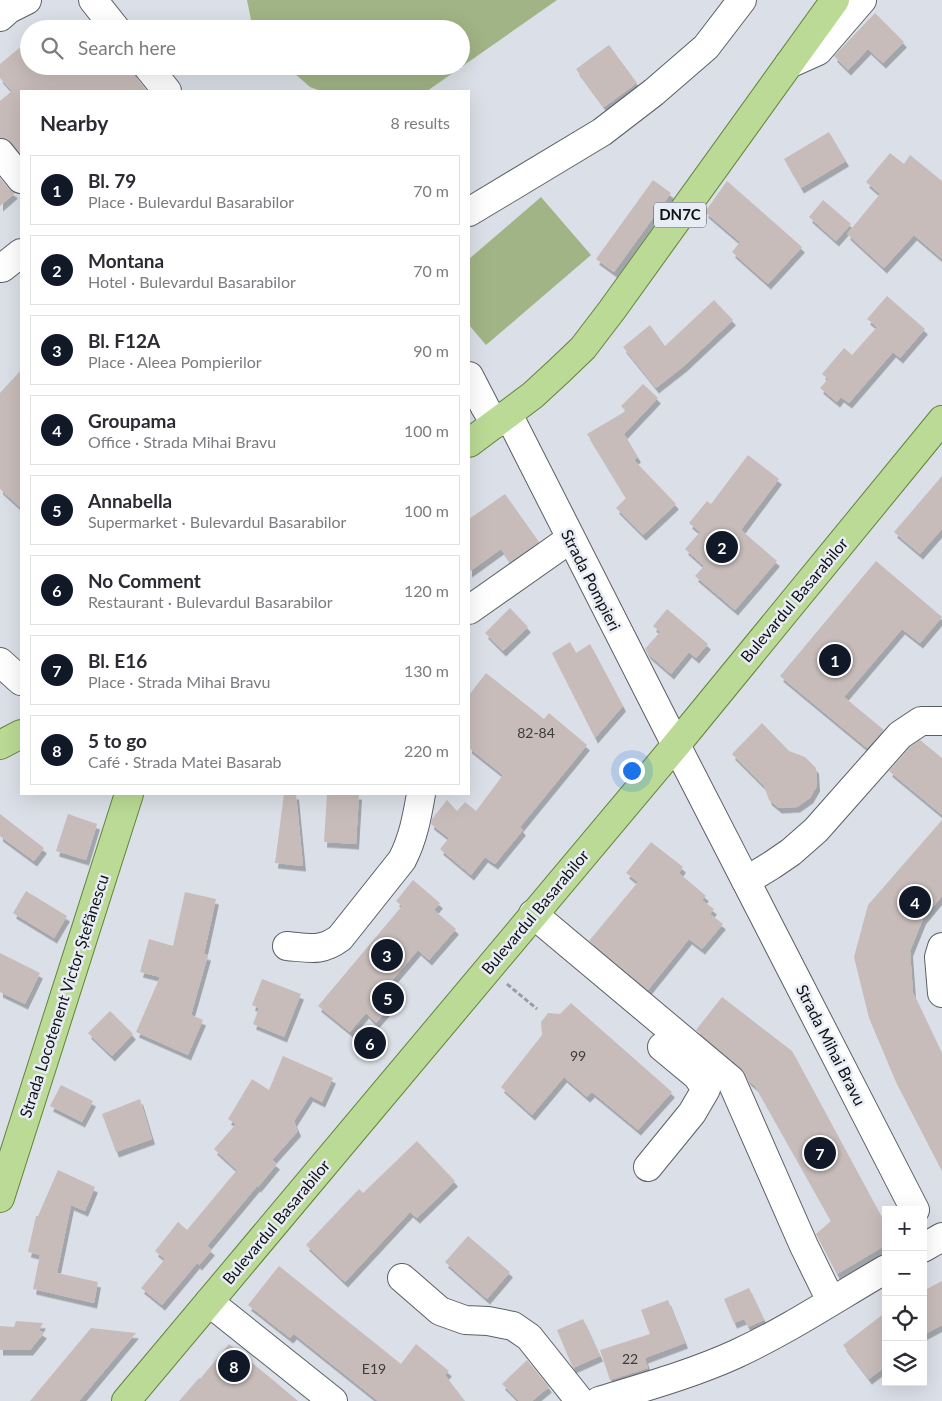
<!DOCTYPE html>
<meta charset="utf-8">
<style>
:root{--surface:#fff;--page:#f7f7f7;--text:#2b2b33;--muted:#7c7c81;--line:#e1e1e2;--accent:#111827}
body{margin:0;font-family:Lato,sans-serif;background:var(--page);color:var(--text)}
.controls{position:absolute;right:15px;bottom:15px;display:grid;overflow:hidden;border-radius:0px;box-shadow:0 5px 20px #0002}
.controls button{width:45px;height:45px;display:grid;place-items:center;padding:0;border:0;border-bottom:1px solid var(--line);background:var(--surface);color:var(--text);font:25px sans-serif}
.you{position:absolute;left:631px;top:770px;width:18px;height:18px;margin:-12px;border:4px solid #fff;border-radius:50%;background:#1a73e8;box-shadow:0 0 0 8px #1a73e833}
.badge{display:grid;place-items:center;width:32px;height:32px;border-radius:50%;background:var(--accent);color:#fff;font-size:16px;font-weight:700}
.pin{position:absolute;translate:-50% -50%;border:2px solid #fff;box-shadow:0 1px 5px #0006}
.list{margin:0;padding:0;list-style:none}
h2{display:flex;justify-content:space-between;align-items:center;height:65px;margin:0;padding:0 20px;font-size:21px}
h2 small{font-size:16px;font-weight:400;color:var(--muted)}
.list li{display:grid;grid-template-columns:32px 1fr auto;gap:15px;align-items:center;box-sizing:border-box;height:70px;margin:0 10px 10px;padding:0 10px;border:1px solid var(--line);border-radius:0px}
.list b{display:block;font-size:19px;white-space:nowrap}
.list p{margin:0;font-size:16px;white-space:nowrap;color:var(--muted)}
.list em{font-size:16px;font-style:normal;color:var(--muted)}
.icon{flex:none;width:28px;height:28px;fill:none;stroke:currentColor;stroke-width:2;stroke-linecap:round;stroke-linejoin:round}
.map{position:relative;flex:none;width:942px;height:1401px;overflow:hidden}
.search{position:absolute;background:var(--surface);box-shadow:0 5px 20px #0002;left:20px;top:20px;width:450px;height:55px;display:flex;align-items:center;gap:12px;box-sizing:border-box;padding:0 18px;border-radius:28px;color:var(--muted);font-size:19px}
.panel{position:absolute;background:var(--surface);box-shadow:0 5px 20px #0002;left:20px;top:90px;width:450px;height:705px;border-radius:0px}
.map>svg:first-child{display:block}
.green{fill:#a1b485}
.building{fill:#c7bcba;filter:url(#shadow)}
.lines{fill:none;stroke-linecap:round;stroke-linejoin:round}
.minor-casing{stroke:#5c5f66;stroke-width:30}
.major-casing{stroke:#61843a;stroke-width:30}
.path{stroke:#999ca2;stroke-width:3;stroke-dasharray:5 2.5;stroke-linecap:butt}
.minor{stroke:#fff;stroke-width:28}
.major{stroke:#bbda95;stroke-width:28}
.labels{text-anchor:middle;stroke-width:5;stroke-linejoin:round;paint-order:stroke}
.number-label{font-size:14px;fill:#3c3b3c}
.shield{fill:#e8ecf4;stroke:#4f5256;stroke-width:1}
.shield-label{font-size:15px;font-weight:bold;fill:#0e1012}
.street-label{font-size:16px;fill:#0e1012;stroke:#e8ecf4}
</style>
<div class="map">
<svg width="942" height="1401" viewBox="0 0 942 1401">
<defs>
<filter id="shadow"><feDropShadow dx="3" dy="5.5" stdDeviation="0" flood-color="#0004"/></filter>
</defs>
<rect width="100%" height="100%" fill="#dbdfe7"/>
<!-- green -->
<g class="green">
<polygon points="247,0 557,0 427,91 321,91 310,87 286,66 461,66 461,29 254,29 252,25"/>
<polygon points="541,197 591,255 486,345 469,325 469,259"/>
</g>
<!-- building -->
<g class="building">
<polygon points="875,13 904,42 883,63 868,49 848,70 834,56"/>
<polygon points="29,40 29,66 132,66 135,76 147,91 21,91 21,154 12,143 6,139 0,138 0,101 12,91 0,78 0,64"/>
<polygon points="609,45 637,83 604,107 576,69"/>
<polygon points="829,132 846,161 801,188 784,159"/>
<polygon points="890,153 904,164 910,155 942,181 942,259 914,235 884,268 847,234 880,194 866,182"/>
<polygon points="0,178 9,189 15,193 0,206"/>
<polygon points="653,180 671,193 614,272 596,259"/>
<polygon points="727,181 802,247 768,284 732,252 740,242 705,212"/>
<polygon points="823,200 851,224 836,241 809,217"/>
<polygon points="887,296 925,329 900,358 893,352 849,403 841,397 837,402 820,388 828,379 822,374 844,348 852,355 877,327 867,319"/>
<polygon points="714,300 733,320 684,366 656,388 623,347 650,325 665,346"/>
<polygon points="21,370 21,508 0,489 0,393"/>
<polygon points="643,384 658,398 624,434 638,457 634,460 676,504 643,535 616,508 626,498 587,434 626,411 621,406"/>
<polygon points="748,455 779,479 741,530 777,561 735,610 695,576 704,566 685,549 700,532 689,523 707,501 711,504"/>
<polygon points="942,476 942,529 920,554 894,532"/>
<polygon points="505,494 539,542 510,562 501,549 469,572 469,519"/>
<polygon points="876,561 942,617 920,643 902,629 844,697 884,730 867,748 780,676"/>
<polygon points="510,608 528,627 503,651 485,633"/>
<polygon points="667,609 708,644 696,658 689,652 671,674 648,654 645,649 660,632 653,626"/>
<polygon points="570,642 576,653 590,644 623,706 595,738 552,653"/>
<polygon points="486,673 544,719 549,713 587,745 520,827 523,830 495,864 485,857 471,875 440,849 449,838 431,824 432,819 447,800 457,811 465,802 476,811 503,775 469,748 469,695"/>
<polygon points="762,723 789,751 805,757 816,768 817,786 810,798 797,807 779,808 769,800 764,786 732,754"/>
<polygon points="920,740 942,758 942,815 889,771 910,747"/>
<polygon points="284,794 296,794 303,866 275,863"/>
<polygon points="327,794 359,794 356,844 324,842"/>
<polygon points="0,814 44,848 34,861 0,836"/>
<polygon points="68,814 97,824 86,860 56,851"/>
<polygon points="942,820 942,896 923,919 910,951 913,993 942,1054 942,1171 896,1082 869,1018 854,957 868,905"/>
<polygon points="651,842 683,867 679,873 706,896 702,900 714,909 710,914 723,924 702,949 689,939 648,990 589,941 638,882 626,873"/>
<polygon points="413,880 440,903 434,910 456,929 429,960 418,950 390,983 402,993 376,1023 366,1013 350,1032 318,1006 402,906 396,901"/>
<polygon points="26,891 67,916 54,938 13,913"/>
<polygon points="185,892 216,899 204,954 208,955 191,1015 203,1020 188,1055 136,1032 160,977 140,972 149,939 173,946"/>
<polygon points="0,953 40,973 25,1004 0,992"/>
<polygon points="262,979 301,994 284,1037 253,1024 259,1008 252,1005"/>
<polygon points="722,997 792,1051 886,1225 886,1245 837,1274 816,1234 831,1221 755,1086 748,1080 741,1068 696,1030"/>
<polygon points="571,1003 672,1092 638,1130 592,1092 587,1097 564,1077 532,1115 501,1087 542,1035 541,1022 548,1013 560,1014"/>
<polygon points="110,1011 133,1034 112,1056 88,1033"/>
<polygon points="283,1056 333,1078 322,1102 310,1096 294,1121 298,1131 272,1160 277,1164 258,1187 257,1186 207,1246 212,1250 199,1265 197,1263 162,1305 141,1288 165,1259 155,1251 178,1222 187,1230 237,1170 214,1149 236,1124 228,1119 252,1079 269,1090"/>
<polygon points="61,1085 93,1101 82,1122 50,1106"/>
<polygon points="140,1099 152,1139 116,1152 102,1114"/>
<polygon points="417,1141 455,1181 417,1218 410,1212 345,1282 306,1245 359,1189 363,1193"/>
<polygon points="58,1170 95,1187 85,1211 71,1205 57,1273 98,1282 94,1303 33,1289 40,1255 28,1252 36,1216 38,1216"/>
<polygon points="468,1236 510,1272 487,1299 445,1262"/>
<polygon points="279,1266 401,1364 416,1344 449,1371 445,1375 465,1401 378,1401 294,1334 290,1338 248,1305"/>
<polygon points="942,1281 942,1325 923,1335 923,1291"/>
<polygon points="749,1288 764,1320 748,1327 744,1319 734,1323 724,1299"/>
<polygon points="668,1300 685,1343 645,1358 648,1368 610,1380 600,1350 650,1334 641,1310"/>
<polygon points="886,1312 886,1366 869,1379 843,1345"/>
<polygon points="583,1319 600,1356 573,1368 557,1330"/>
<polygon points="16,1321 43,1323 39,1330 44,1333 30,1350 0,1350 0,1326 14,1327"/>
<polygon points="91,1328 136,1333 79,1401 30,1401"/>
<polygon points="229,1344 273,1380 298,1401 179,1401 199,1378 200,1379"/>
<polygon points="527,1360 549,1387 532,1401 519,1401 502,1384"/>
</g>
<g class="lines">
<defs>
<g id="minor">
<polyline points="93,0 116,29"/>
<polyline points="0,17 9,9 27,0"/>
<polyline points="789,64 818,51 862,0"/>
<polyline points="147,66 167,91"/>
<polyline points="0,153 21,179"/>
<polyline points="469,212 602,132 654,92 706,47 742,0"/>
<polyline points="2,268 21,253"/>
<polyline points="469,376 485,407 495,424"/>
<polyline points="508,414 676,745 915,1210"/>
<polyline points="469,610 570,539"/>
<polyline points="0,662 21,681"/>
<polyline points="746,881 772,865 791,852 816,830 900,735 921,721 942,721"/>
<polyline points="533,914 731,1080 804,1246 831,1301"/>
<path d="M287 946C310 948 321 952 340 938L402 860C413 839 417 817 421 794"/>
<polyline points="942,947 939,957 942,993"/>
<polyline points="648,1167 692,1113 706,1089 697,1076 662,1047"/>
<polyline points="923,1248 942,1237"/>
<polyline points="402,1278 440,1311 465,1320 488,1321 513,1326 529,1337 580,1401"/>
<polyline points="209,1302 333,1401"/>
<path d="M599 1401C645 1387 692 1374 736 1354 788 1330 836 1298 886 1269"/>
</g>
<g id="major">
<polyline points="469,443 533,395 559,371 583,348 612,310 835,0"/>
<polyline points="0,745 21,734"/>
<polyline points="0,1198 129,794"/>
<polyline points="126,1401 676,745 942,420"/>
</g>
</defs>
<!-- minor casing -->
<use href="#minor" class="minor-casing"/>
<!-- major casing -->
<use href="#major" class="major-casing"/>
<!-- path -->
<polyline class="path" points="507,984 537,1009"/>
<!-- minor -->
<use href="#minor" class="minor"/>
<!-- major -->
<use href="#major" class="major"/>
</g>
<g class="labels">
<!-- number labels -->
<g class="number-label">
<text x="536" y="738">82-84</text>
<text x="578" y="1061">99</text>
<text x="630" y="1364">22</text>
<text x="374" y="1374">E19</text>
</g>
<!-- shield labels -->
<rect class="shield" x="654" y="202.5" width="52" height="25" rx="4"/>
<g class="shield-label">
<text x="680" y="220">DN7C</text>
</g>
<!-- street labels -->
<g class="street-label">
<text transform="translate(591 580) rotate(63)" y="6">Strada Pompieri</text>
<text transform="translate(794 600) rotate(-50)" y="6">Bulevardul Basarabilor</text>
<text transform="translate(535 912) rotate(-50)" y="6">Bulevardul Basarabilor</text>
<text transform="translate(64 996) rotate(-72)" y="6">Strada Locotenent Victor Ștefănescu</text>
<text transform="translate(831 1045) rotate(63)" y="6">Strada Mihai Bravu</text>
<text transform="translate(276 1222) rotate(-50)" y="6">Bulevardul Basarabilor</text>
</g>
</g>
</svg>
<div class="controls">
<button>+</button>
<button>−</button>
<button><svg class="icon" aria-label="locate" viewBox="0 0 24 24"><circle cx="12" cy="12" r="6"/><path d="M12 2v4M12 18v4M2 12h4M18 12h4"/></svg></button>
<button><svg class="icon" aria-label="layers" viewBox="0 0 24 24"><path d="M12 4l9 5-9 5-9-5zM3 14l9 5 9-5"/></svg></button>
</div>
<div class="you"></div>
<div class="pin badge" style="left:835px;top:660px">1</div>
<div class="pin badge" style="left:722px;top:547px">2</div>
<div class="pin badge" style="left:387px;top:955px">3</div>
<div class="pin badge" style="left:915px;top:902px">4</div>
<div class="pin badge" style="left:388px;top:998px">5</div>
<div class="pin badge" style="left:370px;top:1043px">6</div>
<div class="pin badge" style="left:820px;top:1153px">7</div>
<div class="pin badge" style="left:234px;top:1366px">8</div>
<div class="search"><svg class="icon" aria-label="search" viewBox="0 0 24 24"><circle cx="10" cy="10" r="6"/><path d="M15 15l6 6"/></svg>Search here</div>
<section class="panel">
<h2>Nearby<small>8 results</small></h2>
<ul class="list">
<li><span class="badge">1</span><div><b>Bl. 79</b><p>Place · Bulevardul Basarabilor</p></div><em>70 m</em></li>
<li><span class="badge">2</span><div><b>Montana</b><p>Hotel · Bulevardul Basarabilor</p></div><em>70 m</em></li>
<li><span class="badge">3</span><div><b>Bl. F12A</b><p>Place · Aleea Pompierilor</p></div><em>90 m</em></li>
<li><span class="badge">4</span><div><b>Groupama</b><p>Office · Strada Mihai Bravu</p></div><em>100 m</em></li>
<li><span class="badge">5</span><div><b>Annabella</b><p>Supermarket · Bulevardul Basarabilor</p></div><em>100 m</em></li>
<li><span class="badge">6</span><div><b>No Comment</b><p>Restaurant · Bulevardul Basarabilor</p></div><em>120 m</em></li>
<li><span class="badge">7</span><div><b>Bl. E16</b><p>Place · Strada Mihai Bravu</p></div><em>130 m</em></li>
<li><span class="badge">8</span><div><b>5 to go</b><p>Café · Strada Matei Basarab</p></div><em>220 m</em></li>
</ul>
</section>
</div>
